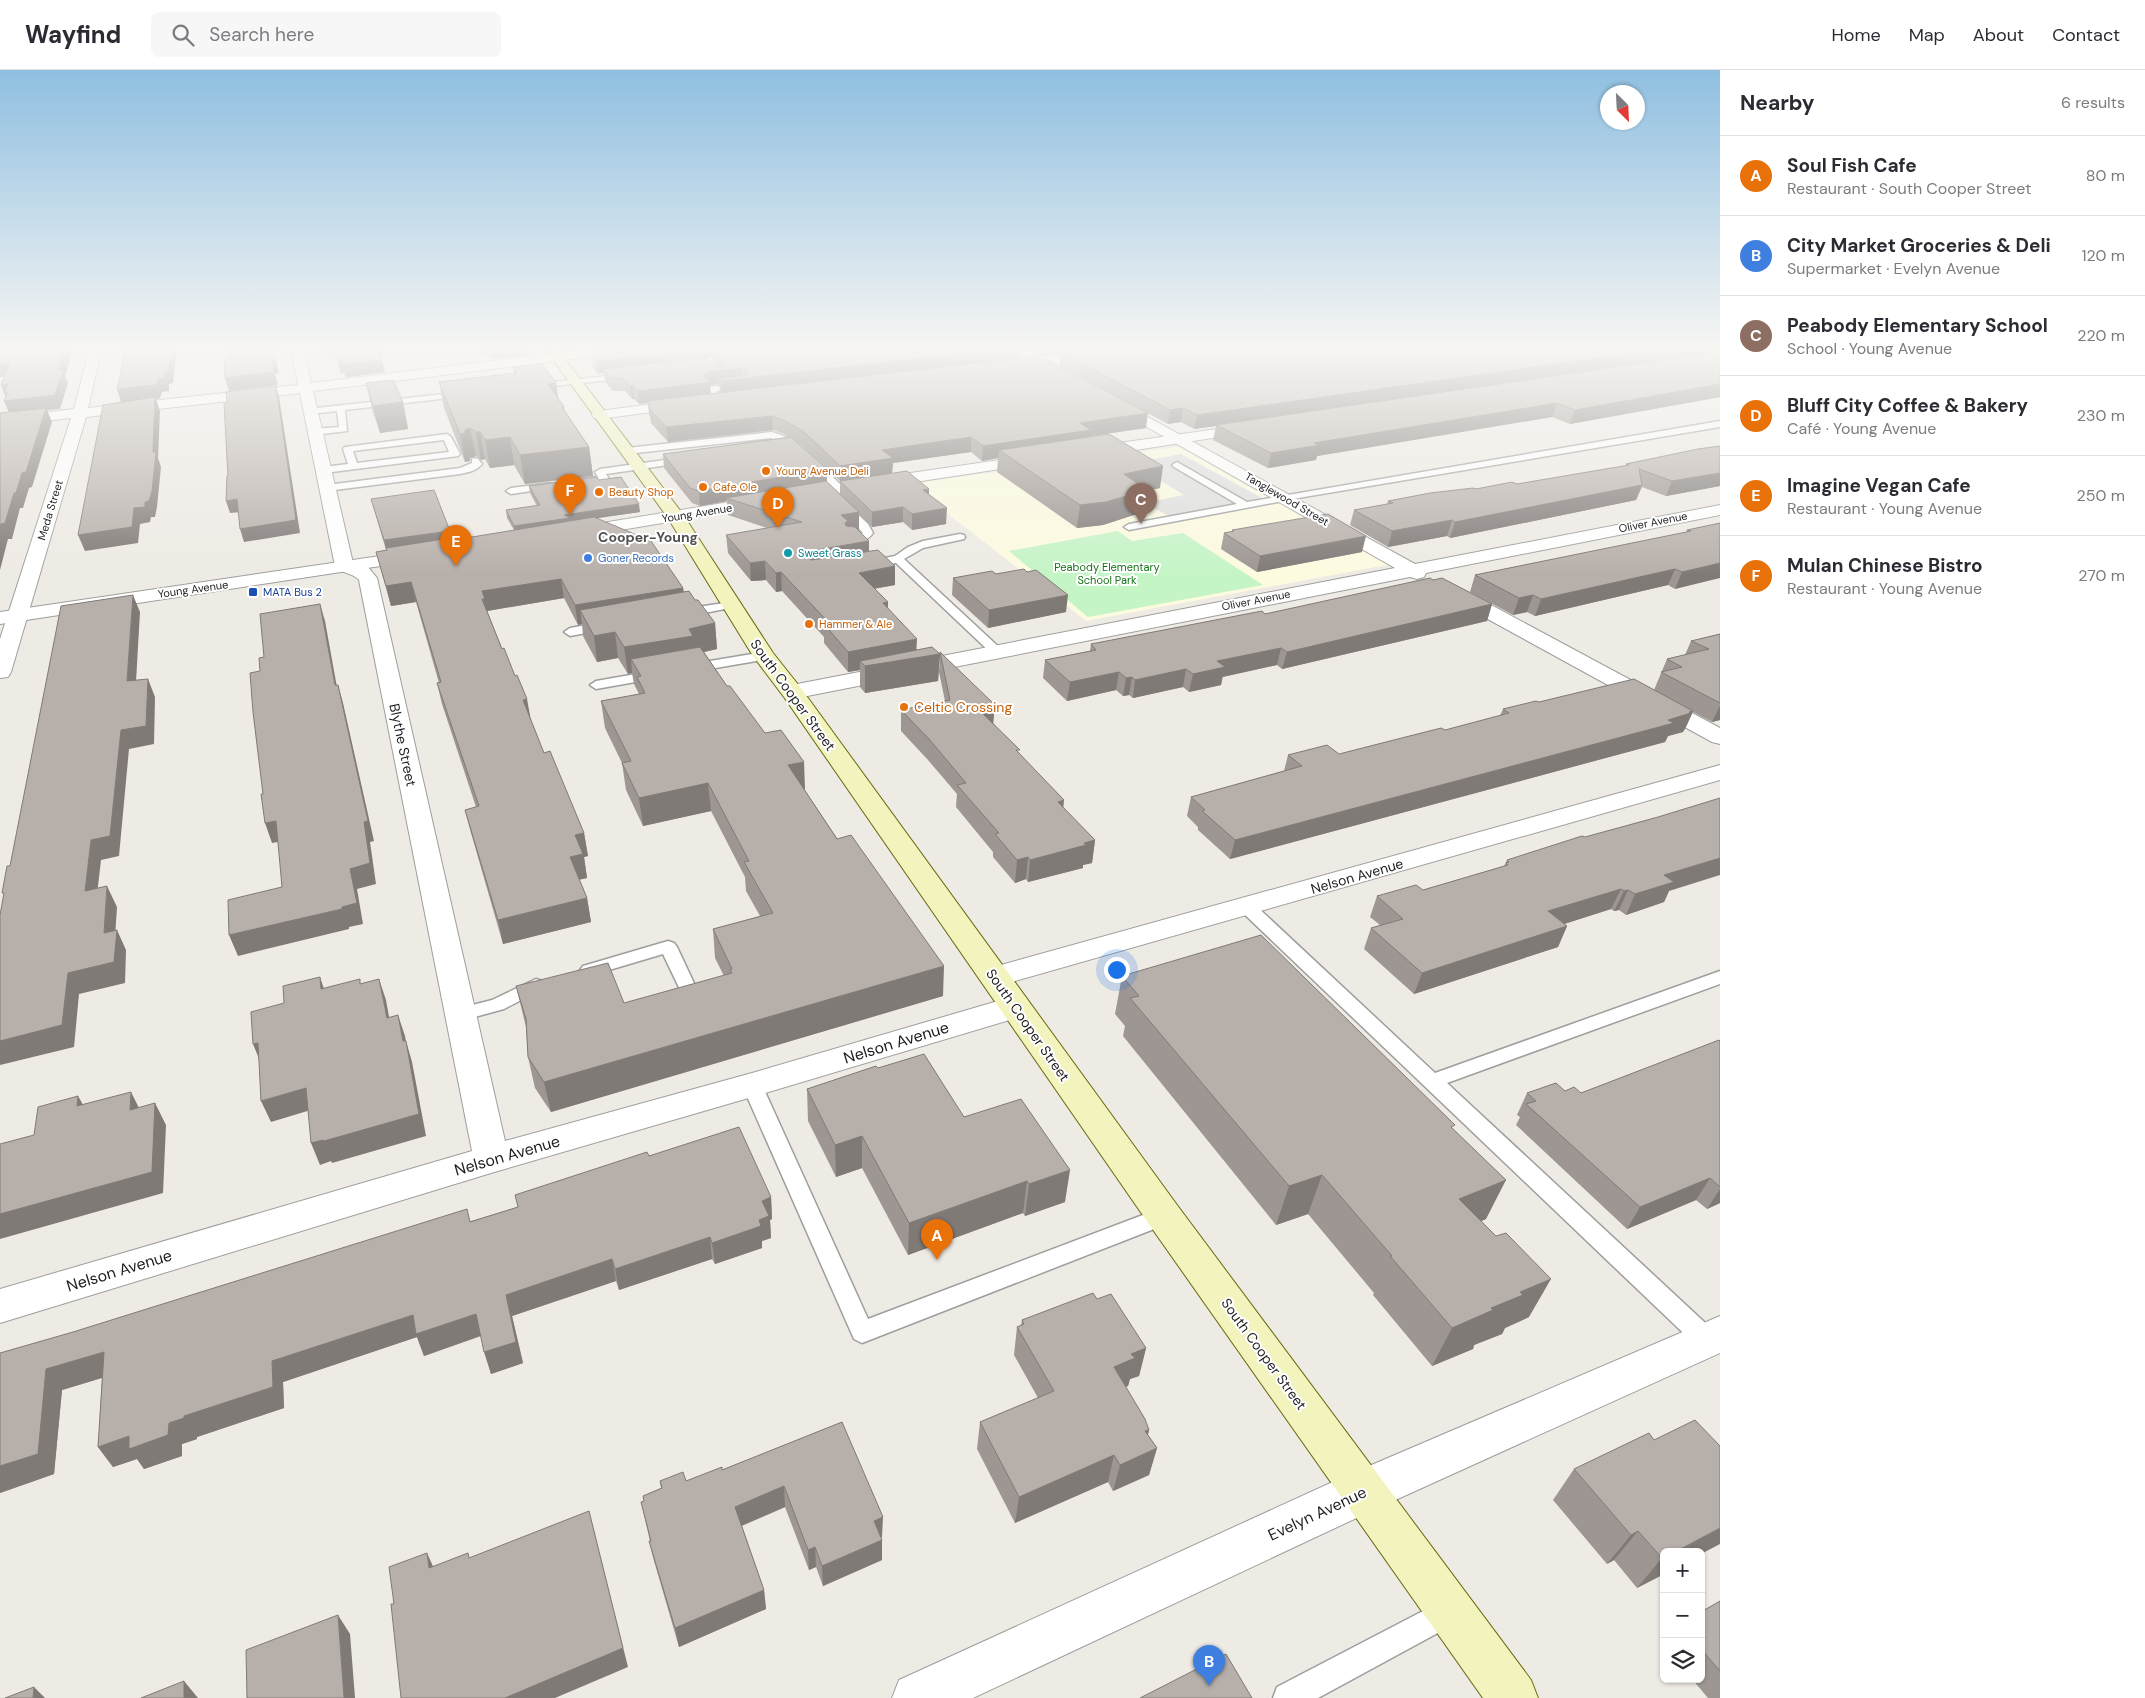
<!DOCTYPE html>
<meta charset="utf-8">
<style>
:root{--surface:#fff;--page:#f7f7f7;--text:#2b2b33;--muted:#7c7c81;--line:#e1e1e2;--accent:#b8131d}
body{margin:0;font-family:"DM Sans",sans-serif;background:var(--page);color:var(--text)}
.controls{position:absolute;right:15px;bottom:15px;display:grid;overflow:hidden;border-radius:8px;box-shadow:0 1px 4px #0004}
.controls button{width:45px;height:45px;display:grid;place-items:center;padding:0;border:0;border-bottom:1px solid var(--line);background:var(--surface);color:var(--text);font:25px sans-serif}
.compass{position:absolute;left:1600px;top:15px;width:45px;height:45px;border-radius:50%;background:var(--surface);box-shadow:0 1px 4px #0004;rotate:156deg}
.you{position:absolute;left:1116px;top:899px;width:18px;height:18px;margin:-12px;border:4px solid #fff;border-radius:50%;background:#1a73e8;box-shadow:0 0 0 8px #1a73e833}
.badge{display:grid;place-items:center;width:32px;height:32px;border-radius:50%;background:var(--accent);color:#fff;font-size:16px;font-weight:700}
.pin{position:absolute;translate:-50% -41px;filter:drop-shadow(0 1px 2px #0008)}
.pin::after{content:'';position:absolute;top:26px;width:18px;height:15px;background:inherit;clip-path:polygon(0 0,100% 0,50% 100%)}
.list{margin:0;padding:0;list-style:none}
h2{display:flex;justify-content:space-between;align-items:center;height:65px;margin:0;padding:0 20px;font-size:21px}
h2 small{font-size:16px;font-weight:400;color:var(--muted)}
.list li{display:grid;grid-template-columns:32px 1fr auto;gap:15px;align-items:center;box-sizing:border-box;height:80px;padding:0 20px;border-top:1px solid var(--line)}
.list b{display:block;font-size:19px;white-space:nowrap}
.list p{margin:0;font-size:16px;white-space:nowrap;color:var(--muted)}
.list em{font-size:16px;font-style:normal;color:var(--muted)}
.icon{flex:none;width:28px;height:28px;fill:none;stroke:currentColor;stroke-width:2;stroke-linecap:round;stroke-linejoin:round}
.map{position:relative;flex:none;width:1720px;height:1628px;overflow:hidden}
header{display:flex;align-items:center;gap:30px;box-sizing:border-box;height:70px;padding:0 25px;background:var(--surface);border-bottom:1px solid var(--line)}
header strong{font-size:24px}
nav{display:flex;gap:28px;margin-inline-start:auto;font-size:18px}
.search{width:350px;height:45px;background:var(--page);display:flex;align-items:center;gap:12px;box-sizing:border-box;padding:0 18px;border-radius:8px;color:var(--muted);font-size:19px}
main{display:flex}
aside{flex:1;background:var(--surface)}
.map>svg:first-child{display:block}
.education{fill:#fcfadf}
.park{fill:#c5f4c6}
.parking{fill:#ddd}
.lines{fill:none;stroke-linecap:round;stroke-linejoin:round}
.service-casing{stroke:#9e9e9e;stroke-width:3}
.minor-casing{stroke:#9e9e9e;stroke-width:2}
.tertiary-casing{stroke:#9e9e9e;stroke-width:2}
.secondary-casing{stroke:#666a0f;stroke-width:2}
.service{fill:#fff;fill-rule:evenodd}
.minor{fill:#fff;fill-rule:evenodd}
.tertiary{fill:#fff;fill-rule:evenodd}
.secondary{fill:#f3f3bd;fill-rule:evenodd}
.wall{fill:#9d9692;fill-rule:evenodd}
.shaded-wall{fill:#807a77}
.building{fill:#b7afaa;stroke:#807a77}
.food-dot{fill:#e8710a;stroke:#fff;stroke-width:2}
.culture-dot{fill:#0f9aa8;stroke:#fff;stroke-width:2}
.shop-dot{fill:#3f7fe0;stroke:#fff;stroke-width:2}
.transit-dot{fill:#1a4fb4;stroke:#fff;stroke-width:2}
.labels{text-anchor:middle;stroke-width:4;stroke-linejoin:round;paint-order:stroke}
.far-food-label{font-size:11px;fill:#c56008;stroke:#fff;text-anchor:start}
.far-street-label{font-size:11px;fill:#1d1d1d;stroke:#fff}
.far-culture-label{font-size:11px;fill:#0d838f;stroke:#fff;text-anchor:start}
.far-shop-label{font-size:11px;fill:#366cbe;stroke:#fff;text-anchor:start}
.far-park-label{font-size:11px;fill:#167118;stroke:#fff}
.far-transit-label{font-size:11px;fill:#164399;stroke:#fff;text-anchor:start}
.far-quarter-label{font-size:14px;font-weight:bold;fill:#505050;stroke:#fff}
.street-label{font-size:14px;fill:#1d1d1d;stroke:#fff}
.food-label{font-size:14px;fill:#c56008;stroke:#fff;text-anchor:start}
.near-street-label{font-size:16px;fill:#1d1d1d;stroke:#fff}
</style>
<header>
<strong>Wayfind</strong>
<div class="search"><svg class="icon" aria-label="search" viewBox="0 0 24 24"><circle cx="10" cy="10" r="6"/><path d="M15 15l6 6"/></svg>Search here</div>
<nav><a>Home</a><a>Map</a><a>About</a><a>Contact</a></nav>
</header>
<main>
<div class="map">
<svg width="1720" height="1628" viewBox="0 0 1720 1628">
<rect width="100%" height="100%" fill="#eeeae4"/>
<!-- education -->
<polygon class="education" points="1185,376 1392,494 1086,551 909,414"/>
<!-- park -->
<polygon class="park" points="1118,461 1132,471 1183,463 1263,515 1088,547 1009,481"/>
<!-- parking -->
<polygon class="parking" points="1181,384 1262,428 1169,446 1144,433 1184,425 1132,393"/>
<g class="lines">
<defs>
<g id="service">
<polygon points="626,304 630,306 629,308 534,318 530,316 534,314"/>
<polygon points="741,313 744,313 744,317 716,321 725,330 721,332 706,319 710,317"/>
<polygon points="463,322 467,324 466,326 345,340 347,361 314,365 310,362 314,359 339,357 337,341 310,344 307,343 307,339"/>
<polygon points="1720,351 1720,357 1304,427 1129,460 1124,457 1129,454 1237,434 1174,397 1172,395 1177,392 1247,432"/>
<path d="M772 362C802 370 822 397 843 417V421H837L796 382 771 368 627 384 622 381 627 378Z"/>
<path d="M447 364 451 367 460 384 458 386 324 403 319 400 324 397 348 394 343 379 345 377ZM444 370 449 382 357 393 353 381Z"/>
<path d="M686 387 689 388V392L606 404 609 409C602 414 579 417 572 412L577 409 598 407 595 402 600 399Z"/>
<path d="M475 388 478 389 482 394C476 401 469 402 460 404L327 421 322 418 327 415 460 398 472 393V389Z"/>
<polygon points="550,413 553,414 553,418 511,424 506,421 511,418"/>
<path d="M843 433 847 434 868 454 873 463C868 470 858 475 848 473L847 471 863 463 838 436Z"/>
<polygon points="960,464 964,465 965,467 964,469 923,478 904,489 1001,579 1003,582 1001,585 993,585 896,493 869,497 864,494 869,491 895,486 908,477 923,471"/>
<polygon points="731,532 737,535 735,537 684,547 678,543 684,539"/>
<polygon points="603,552 607,553 609,556 607,559 570,566 564,562 570,558"/>
<polygon points="764,582 768,583 770,586 768,589 692,602 686,598 692,594"/>
<polygon points="653,601 659,605 658,608 596,619 590,615 596,611"/>
<polygon points="1247,832 1253,833 1435,1003 1720,901 1720,914 1447,1013 1715,1262 1719,1270 1715,1278 1707,1281 1699,1278 1241,841 1239,837 1241,833"/>
<polygon points="668,871 674,873 677,877 700,926 697,930 691,932 685,930 663,884 589,906 583,904 580,900 583,896"/>
<polygon points="536,909 542,911 545,915 542,919 504,939 460,951 453,950 451,945 453,940 492,930"/>
<polygon points="752,1008 759,1010 762,1015 868,1249 1164,1137 1172,1140 1175,1146 1172,1152 862,1273 854,1269 742,1015 745,1010"/>
<polygon points="1448,1528 1458,1532 1462,1542 1458,1552 1318,1628 1273,1628 1277,1617"/>
</g>
<g id="minor">
<path d="M90 277H102L88 338 298 315 291 277H303L311 313 609 277H644L638 281 313 321 353 493 368 497 377 508 505 1071 752 1003 1015 926 1026 929 1030 937 1026 945 752 1027 491 1103 0 1253V1219L472 1081 359 510C352 502 340 504 335 496L300 323 86 347 11 602 8 607 0 608V569L71 348 0 356V348L74 339Z"/>
<polygon points="1005,277 1020,277 1067,301 1069,304 1067,307 1057,307"/>
<polygon points="1115,329 1415,494 1720,435 1720,445 1426,503 1424,507 1417,509 1410,507 792,629 784,627 781,622 784,617 792,615 1395,498 1110,336 1108,333"/>
<polygon points="685,330 692,334 690,337 599,349 594,348 592,345 594,342 599,341"/>
<polygon points="1458,519 1465,521 1720,658 1720,674 1712,672 1451,529 1448,525 1451,521"/>
<polygon points="1720,695 1720,710 994,917 983,914 979,907 983,900"/>
<polygon points="1720,1246 1720,1283 1380,1437 973,1628 892,1628 899,1610 1348,1405"/>
</g>
<g id="tertiary">
<polygon points="1252,354 1257,355 1259,358 1257,361 1091,387 1086,385 1083,382 1086,379 1091,377"/>
<polygon points="1034,385 1040,387 1042,390 1040,393 856,421 578,467 572,466 569,462 572,458 578,457 856,411"/>
<polygon points="414,481 420,482 423,486 420,490 0,554 0,542"/>
</g>
<polygon id="secondary" points="544,277 556,277 682,443 773,583 800,617 1177,1135 1531,1610 1538,1628 1483,1628 1151,1157 784,627 753,586 668,448"/>
</defs>
<!-- service casing -->
<use href="#service" class="service-casing"/>
<!-- minor casing -->
<use href="#minor" class="minor-casing"/>
<!-- tertiary casing -->
<use href="#tertiary" class="tertiary-casing"/>
<!-- secondary casing -->
<use href="#secondary" class="secondary-casing"/>
<!-- service -->
<use href="#service" class="service"/>
<!-- minor -->
<use href="#minor" class="minor"/>
<!-- tertiary -->
<use href="#tertiary" class="tertiary"/>
<!-- secondary -->
<use href="#secondary" class="secondary"/>
</g>
<!-- wall -->
<g class="wall">
<polygon points="324,277 382,277 384,285 381,285 385,302 346,307 344,303 341,303 337,290 329,289"/>
<polygon points="476,277 526,277 527,285 492,289 487,283 481,284"/>
<path d="M584 277H748L749 279 757 277H1021V288L1146 358 1091 366 1090 367 1160 418 1146 421 1143 442 1103 455 1077 458 997 402 998 388 982 391 971 382 893 393 892 403 929 424 946 454 912 460 903 452 872 457 859 444V460H857L869 471V481L895 515 874 519 888 532V538L917 580 940 584 938 611 865 623 860 617V600L848 602 824 573V567L782 521 776 522 766 510 751 511 728 483 726 465 767 458 728 445 727 431 700 436 692 433 664 398 663 384 788 367 784 364 773 360 668 372 651 353 650 347 649 345 648 333 639 334 634 329H632L625 321H613L605 312 604 303 598 304 593 298 592 285 594 284V277L585 278ZM713 287 714 294 704 288ZM719 314 720 322 711 324 710 315ZM797 372 803 376 840 411V424L827 412V399Z"/>
<polygon points="1024,277 1720,277 1720,327 1570,354 1552,347 1317,386 1316,390 1268,398 1213,370 1216,356 1194,359 1181,352 1168,354 1060,296 1061,284 1042,286"/>
<polygon points="513,297 556,313 558,328 564,337 565,342 589,377 593,406 525,414 514,395 490,398 485,389 481,390 476,386 470,388 470,391 465,392 444,338 439,312 514,303"/>
<polygon points="366,313 403,332 408,359 380,363 372,339"/>
<polygon points="1720,376 1720,416 1666,426 1642,417 1636,430 1450,468 1447,466 1388,477 1350,455 1354,440 1387,434 1388,431 1476,419 1517,414 1626,396 1626,394"/>
<polygon points="599,410 640,442 596,448 683,518 684,522 695,530 715,553 717,579 704,582 727,616 805,719 804,719 943,926 551,1042 535,1018 528,987 526,957 516,916 624,933 724,906 715,888 713,859 760,846 746,821 745,807 711,741 643,756 626,720 622,693 605,658 601,631 639,624 634,614 632,603 628,604 618,588 597,592 583,566 582,554 578,555 564,528 487,541 544,683 584,763 588,786 584,787 587,808 579,809 587,828 591,852 503,874 471,763 465,740 476,737 442,634 437,613 439,613 416,532 391,536 376,482 386,480 371,429 452,468 466,468 514,460 507,448 506,440 537,436 530,423 529,416"/>
<polygon points="1720,453 1675,519 1668,515 1535,546 1527,542 1513,545 1470,522 1475,505 1686,462 1687,460"/>
<polygon points="1232,460 1362,482 1257,502 1221,479 1224,463 1232,462"/>
<polygon points="996,504 1066,542 988,558 952,525 953,508"/>
<polygon points="1433,510 1492,534 1487,551 1282,599 1277,595 1223,607 1221,615 1189,622 1183,617 1133,628 1129,625 1123,626 1116,620 1067,631 1043,608 1045,590 1090,581 1091,574 1265,544"/>
<polygon points="1720,564 1720,650 1712,652 1693,642 1685,659 1684,660 1683,662 1668,666 1665,672 1230,789 1198,760 1198,757 1187,746 1191,727 1284,701 1288,685 1339,684 1445,660 1500,646 1503,639 1539,632 1654,620 1667,589 1685,585 1691,571"/>
<polygon points="940,582 993,653 1020,684 1063,738 1095,770 1092,793 1083,795 1083,798 1028,812 1026,809 1015,813 993,787 993,782 956,737 957,724 928,690 901,661 901,640 945,631 939,602"/>
<polygon points="1507,790 1669,821 1664,832 1626,845 1619,840 1614,841 1611,839 1564,854 1567,856 1558,877 1414,924 1364,879 1371,858 1380,855 1370,847 1377,826 1423,820 1504,796"/>
<polygon points="1122,906 1453,1059 1486,1149 1481,1151 1529,1247 1505,1258 1502,1264 1474,1275 1473,1279 1432,1296 1373,1225 1374,1223 1308,1144 1276,1155 1123,966 1125,956 1115,944"/>
<polygon points="1720,971 1720,1133 1707,1139 1696,1130 1627,1159 1516,1055 1520,1047 1517,1045 1527,1023 1565,1021 1581,1023"/>
<polygon points="878,998 964,1047 1065,1132 1025,1146 1023,1143 908,1185 862,1098 836,1107 808,1051 807,1019"/>
<polygon points="649,1086 771,1127 772,1149 770,1150 771,1168 762,1171 762,1178 715,1194 712,1189 619,1220 616,1211 512,1246 523,1293 491,1304 481,1266 424,1286 417,1267 283,1312 284,1338 197,1367 197,1369 182,1374 182,1386 144,1399 137,1389 113,1397 98,1377 102,1308 62,1320 54,1404 0,1423 0,1283 471,1151 518,1137"/>
<polygon points="1097,1229 1146,1278 1139,1306 1130,1309 1128,1316 1125,1317 1149,1360 1148,1365 1157,1378 1149,1405 1113,1421 1108,1412 1015,1453 977,1379 980,1352 1038,1328 1014,1285 1017,1257 1021,1255 1022,1250"/>
<polygon points="842,1352 882,1467 881,1467 882,1490 823,1516 816,1497 809,1500 785,1437 742,1456 764,1520 766,1539 679,1577 654,1491 649,1471 650,1471 641,1432 644,1431 643,1426 661,1418 660,1411 686,1411 722,1400"/>
<polygon points="1574,1399 1664,1482 1664,1504 1637,1518 1614,1490 1607,1494 1553,1430"/>
<polygon points="1720,1531 1720,1628 1708,1628 1692,1609 1701,1609 1701,1542"/>
</g>
<!-- shaded-wall -->
<g class="shaded-wall">
<polygon points="65,277 74,277 65,306 68,313 60,339 47,340 52,352 32,417 29,418 23,438 20,438 12,469 8,469 0,500 0,459 10,345 4,331 7,331 1,315 58,300"/>
<polygon points="172,277 177,277 173,313 169,314 169,321 162,322 160,328 156,329 160,341 158,388 161,397 157,437 155,447 151,447 150,452 140,454 138,473 85,481 78,465 121,332 117,319 158,309 165,301"/>
<polygon points="273,277 279,303 275,304 278,315 229,321 225,308 272,291"/>
<polygon points="377,277 382,277 384,285 378,286"/>
<polygon points="480,277 486,277 487,283 481,284"/>
<polygon points="501,277 526,277 527,285 492,289 490,278"/>
<polygon points="696,277 748,277 749,283 713,283 713,287 603,299 604,303 598,304 597,291"/>
<polygon points="1016,277 1021,277 1020,289 722,324 721,311 719,309 719,314 710,315 711,326 647,331 648,333 639,334 638,321 703,306 708,302 742,298 743,309"/>
<polygon points="1043,277 1125,277 1042,286"/>
<polygon points="1675,277 1720,277 1720,282 1216,355 1216,356 1194,359 1197,345"/>
<polygon points="338,290 341,290 344,303 341,303"/>
<polygon points="382,290 385,302 346,307 342,294"/>
<polygon points="10,293 15,306 0,307 0,294"/>
<polygon points="556,313 560,339 548,314"/>
<polygon points="1720,314 1720,327 1570,354 1575,340"/>
<polygon points="633,315 634,329 632,329 630,316"/>
<polygon points="276,316 279,327 300,463 244,472 240,459"/>
<polygon points="403,332 408,359 380,363 373,336"/>
<polygon points="1557,333 1552,347 1317,386 1316,390 1268,398 1271,383 1314,373"/>
<polygon points="1183,338 1181,352 1168,354 1170,340"/>
<polygon points="1148,343 1146,358 1091,366 1090,375 999,380 998,388 982,391 983,376 1080,353"/>
<polygon points="772,346 773,360 668,372 666,357"/>
<polygon points="470,358 476,386 470,388 470,391 465,392 460,364 465,360"/>
<polygon points="476,362 480,362 485,389 481,390"/>
<polygon points="510,367 514,395 490,398 485,370"/>
<polygon points="971,367 971,382 893,393 892,404 840,412 840,396 882,380"/>
<polygon points="589,377 593,406 525,414 520,385"/>
<polygon points="1163,396 1160,418 1146,421 1143,442 1103,455 1077,458 1080,435 1124,404"/>
<polygon points="827,399 827,414 726,428 727,431 700,436 699,421"/>
<polygon points="1720,403 1720,416 1666,426 1672,411"/>
<polygon points="1642,415 1636,430 1450,468 1455,452"/>
<polygon points="929,419 929,434 923,420"/>
<polygon points="237,429 241,442 230,443 226,431"/>
<polygon points="639,434 640,442 571,452 515,464 514,456 564,445"/>
<polygon points="903,437 903,452 872,457 872,442"/>
<polygon points="947,438 946,454 912,460 912,444"/>
<polygon points="859,442 859,460 848,461 841,445"/>
<polygon points="1452,450 1447,466 1388,477 1392,461"/>
<polygon points="450,461 453,473 387,483 384,470"/>
<polygon points="1366,466 1362,482 1257,502 1260,486"/>
<polygon points="869,471 869,489 812,499 804,486 811,481"/>
<polygon points="765,491 766,510 751,511 750,493"/>
<polygon points="1720,493 1720,508 1675,519 1682,502"/>
<polygon points="895,496 895,515 859,521 859,503"/>
<polygon points="1675,499 1668,515 1535,546 1541,529"/>
<polygon points="781,502 782,521 776,522 776,503"/>
<polygon points="561,509 564,528 487,541 489,549 482,529 482,521"/>
<polygon points="411,512 416,532 391,536 386,516"/>
<polygon points="683,518 685,537 580,540 582,554 578,555 575,535"/>
<polygon points="133,525 140,542 135,629 127,611"/>
<polygon points="1068,525 1066,542 988,558 989,540"/>
<polygon points="1533,525 1527,542 1513,545 1519,528"/>
<polygon points="888,532 887,551 883,533"/>
<polygon points="320,534 325,551 340,634 335,615"/>
<polygon points="1492,534 1487,551 1282,599 1287,582"/>
<polygon points="715,553 717,579 695,584 631,589 632,603 628,604 624,577 689,559"/>
<polygon points="615,562 618,588 597,592 594,566"/>
<polygon points="917,569 916,588 940,584 938,611 865,623 865,596 860,591 860,600 848,602 848,582"/>
<polygon points="1281,578 1277,595 1222,607 1221,615 1189,622 1193,604 1217,591"/>
<polygon points="1186,599 1183,617 1133,628 1135,610"/>
<polygon points="1119,602 1116,620 1067,631 1070,612"/>
<polygon points="1132,607 1129,625 1123,626 1126,608"/>
<polygon points="148,609 155,627 154,674 129,679 119,786 101,790 95,842 85,821 91,770 121,660"/>
<polygon points="338,615 343,633 374,771 370,772 376,814 357,819 363,854 349,857 349,859 238,886 229,865 342,837 350,799"/>
<polygon points="527,629 531,651 523,630"/>
<polygon points="995,635 993,656 978,639"/>
<polygon points="1720,636 1720,650 1712,652"/>
<polygon points="1693,641 1685,659 1684,660 1683,662 1668,666 1665,672 1230,789 1235,770 1668,650"/>
<polygon points="804,692 805,719 789,723 788,695"/>
<polygon points="708,713 711,741 643,756 639,728"/>
<polygon points="1064,730 1062,752 1058,732"/>
<polygon points="276,751 283,771 272,773 265,753"/>
<polygon points="584,763 588,786 584,787 587,808 574,811 570,787 575,765"/>
<polygon points="1095,770 1092,793 1083,795 1083,798 1028,812 1030,790"/>
<polygon points="1028,787 1026,809 1015,813 1017,790"/>
<polygon points="1720,788 1720,805 1669,821 1664,832 1626,845 1635,824 1664,805"/>
<polygon points="107,816 117,837 114,883 104,863"/>
<polygon points="1621,819 1611,839 1539,862 1548,841"/>
<polygon points="1628,820 1619,840 1614,841 1624,821"/>
<polygon points="587,828 591,852 503,874 498,850"/>
<polygon points="1567,856 1558,877 1414,924 1422,903"/>
<polygon points="117,860 126,880 125,913 79,924 74,977 0,995 0,971 68,903"/>
<polygon points="944,896 943,926 551,1042 544,1012"/>
<polygon points="320,907 327,928 321,919"/>
<polygon points="379,909 386,930 393,969 387,948"/>
<polygon points="398,945 405,966 408,984 406,971 412,992 426,1066 332,1093 331,1091 320,1095 311,1073 403,971"/>
<polygon points="258,973 262,996 253,974"/>
<polygon points="306,1018 314,1039 271,1052 261,1031"/>
<polygon points="131,1022 142,1044 130,1040"/>
<polygon points="78,1026 90,1047 77,1036"/>
<polygon points="155,1033 166,1055 163,1123 0,1169 0,1144"/>
<polygon points="862,1066 862,1098 836,1107 835,1075"/>
<polygon points="1070,1100 1065,1132 1025,1146 1029,1114"/>
<polygon points="1322,1105 1308,1144 1276,1155 1289,1116"/>
<polygon points="1710,1108 1696,1130 1627,1159 1640,1137"/>
<polygon points="1506,1110 1486,1149 1441,1168 1459,1129"/>
<polygon points="1027,1111 1023,1143 908,1185 909,1153"/>
<polygon points="1720,1119 1720,1133 1707,1139"/>
<polygon points="771,1127 772,1149 770,1150 771,1168 762,1171 762,1178 715,1194 712,1173 759,1150 762,1131"/>
<polygon points="710,1167 712,1189 619,1220 615,1199"/>
<polygon points="612,1189 616,1211 512,1246 523,1293 491,1304 484,1282 506,1225"/>
<polygon points="1551,1209 1529,1247 1505,1258 1502,1264 1474,1275 1473,1279 1432,1296 1452,1258 1491,1238 1520,1222"/>
<polygon points="476,1244 483,1265 424,1286 417,1267 283,1312 284,1338 197,1367 197,1369 182,1374 182,1386 144,1399 137,1389 113,1397 98,1377 169,1353 184,1346 272,1291 413,1245"/>
<polygon points="1146,1278 1139,1306 1130,1309 1128,1316 1107,1324 1114,1297 1131,1284"/>
<polygon points="104,1282 118,1303 62,1320 54,1404 0,1423 0,1396 46,1299"/>
<polygon points="1149,1360 1143,1385 1157,1378 1149,1405 1113,1421 1120,1395 1145,1361"/>
<polygon points="1114,1385 1108,1412 1015,1453 1019,1427"/>
<polygon points="784,1416 785,1437 738,1457 735,1437"/>
<polygon points="589,1441 628,1597 555,1628 505,1628"/>
<polygon points="883,1447 882,1467 874,1471 874,1451"/>
<polygon points="1720,1458 1720,1474 1701,1484 1701,1482 1675,1482"/>
<polygon points="1638,1461 1614,1490 1607,1494 1631,1465"/>
<polygon points="882,1470 882,1490 823,1516 822,1496"/>
<polygon points="815,1477 816,1497 809,1500 808,1480"/>
<polygon points="427,1483 436,1503 429,1498"/>
<polygon points="1662,1488 1664,1488 1664,1504 1637,1518"/>
<polygon points="764,1520 766,1539 679,1577 675,1558"/>
<polygon points="338,1545 350,1564 355,1628 344,1628"/>
<polygon points="184,1611 198,1628 184,1628"/>
<polygon points="34,1617 45,1628 33,1628"/>
</g>
<!-- building -->
<g class="building">
<polygon points="0,277 65,277 58,300 63,300 55,325 4,331 7,323 4,323 8,314 1,315 10,293 0,294"/>
<polygon points="124,277 172,277 169,301 165,301 165,308 158,309 156,315 117,319 121,302"/>
<polygon points="228,277 273,277 275,291 272,291 274,302 225,308 224,289 228,289"/>
<polygon points="326,277 377,277 382,290 342,294 341,290 338,290 334,278"/>
<polygon points="489,277 501,277 490,278"/>
<polygon points="595,277 696,277 691,281 597,291 592,285 600,282"/>
<polygon points="759,277 1016,277 721,311 719,309 747,305 747,299 742,298 708,302 703,306 710,312 638,321 633,315 630,316 623,308 611,308 603,299 704,288 720,298 725,293 713,283 747,279"/>
<polygon points="1117,277 1675,277 1197,345 1183,338 1170,340 1061,283"/>
<polygon points="1720,282 1720,314 1575,340 1557,333 1314,373 1320,375 1271,383 1216,355"/>
<polygon points="1039,286 1148,343 1080,353 1091,360 983,376 971,367 882,380 893,388 840,396 803,361 783,350 772,346 666,357 649,338 650,334 647,331"/>
<polygon points="542,294 556,313 548,314 564,337 562,337 589,377 520,385 510,367 485,370 480,362 476,362 470,358 465,360 465,363 460,364 439,312 517,303 513,297"/>
<polygon points="393,310 403,332 373,336 366,313"/>
<polygon points="276,316 296,450 240,459 237,429 226,431 227,406 228,406 224,334 227,333 226,322"/>
<polygon points="155,327 153,382 156,382 152,421 149,431 145,432 145,437 134,438 132,457 78,465 103,335"/>
<polygon points="46,338 26,402 22,403 16,423 14,423 5,453 1,454 0,459 0,343"/>
<polygon points="1109,364 1163,396 1124,404 1146,420 1106,432 1080,435 999,380"/>
<polygon points="791,367 827,399 699,421 690,418 663,384"/>
<polygon points="1720,376 1720,403 1672,411 1639,399 1642,415 1455,452 1452,450 1392,461 1354,440 1393,433 1388,431 1430,423 1473,418 1476,419 1512,412 1517,414 1629,395 1626,394 1698,379"/>
<polygon points="907,401 929,419 923,420 947,438 912,444 903,437 872,442 840,411"/>
<polygon points="597,407 599,410 621,407 639,434 564,445 570,448 514,456 506,440 540,435 529,416"/>
<polygon points="826,411 859,442 841,445 848,451 845,453 846,456 855,457 869,471 811,481 804,486 812,490 878,480 895,496 859,503 888,532 883,533 917,569 848,582 824,554 829,553 781,502 776,503 765,491 750,493 726,465 802,452 726,428"/>
<polygon points="434,420 450,461 384,470 371,429"/>
<polygon points="1328,444 1366,466 1260,486 1224,463 1234,461 1232,460"/>
<polygon points="594,447 651,471 683,518 575,535 561,509 482,521 485,529 482,529 502,579 504,578 515,606 517,605 527,629 523,630 544,683 550,681 584,763 575,765 583,784 570,787 587,828 498,850 465,740 479,736 437,613 441,612 411,512 386,516 376,482 387,480 386,478 463,466 466,468"/>
<polygon points="1720,453 1720,493 1682,502 1675,499 1541,529 1533,525 1519,528 1475,505 1691,461 1687,460"/>
<polygon points="1024,499 1027,502 1036,500 1068,525 989,540 953,508 992,501 996,504"/>
<polygon points="1430,508 1433,510 1442,508 1492,534 1287,582 1281,578 1217,591 1225,597 1193,604 1186,599 1135,610 1132,607 1126,608 1119,602 1070,612 1045,590 1096,580 1091,574 1262,541 1265,544"/>
<polygon points="689,521 695,530 698,530 715,553 689,559 693,566 624,577 615,562 594,566 580,540"/>
<polygon points="133,525 127,611 148,609 146,656 121,660 110,766 91,770 85,821 107,816 104,863 117,860 114,892 68,903 62,955 0,971 0,845 4,823 2,823 7,796 10,796 61,536"/>
<polygon points="320,534 335,615 338,615 368,751 364,752 370,793 350,799 357,833 342,837 342,839 229,865 228,830 282,817 276,751 265,753 261,724 263,724 253,642 250,603 260,601 259,588 264,587 260,544"/>
<polygon points="1720,564 1720,633 1661,602 1682,597 1667,589 1709,579 1691,571"/>
<polygon points="700,577 727,616 730,616 765,663 781,660 804,692 788,695 837,769 851,765 944,896 544,1012 528,987 526,949 516,916 608,893 624,933 732,903 730,900 732,899 713,859 773,843 744,792 749,791 708,713 639,728 622,693 631,691 601,631 645,623 637,607 641,606 631,589"/>
<polygon points="932,577 940,584 865,596 860,591"/>
<polygon points="940,582 995,635 978,639 1020,680 1016,680 1064,730 1058,732 1095,770 1084,773 1086,775 1030,790 1028,787 1017,790 995,764 999,763 957,715 966,713 929,669 901,640 950,630"/>
<polygon points="1634,609 1693,641 1689,642 1691,643 1668,650 1674,653 1235,770 1202,741 1205,740 1191,727 1302,696 1288,685 1327,675 1339,684 1441,658 1445,660 1509,643 1503,639 1536,631 1539,632"/>
<polygon points="1720,728 1720,788 1664,805 1674,812 1635,824 1628,820 1624,821 1621,819 1548,841 1567,856 1422,903 1371,858 1403,849 1377,826 1416,815 1423,820 1508,795 1506,793 1509,792 1507,790 1582,766 1585,767 1658,747"/>
<polygon points="1261,865 1455,1055 1451,1057 1506,1110 1459,1129 1496,1166 1506,1163 1551,1209 1520,1222 1523,1225 1491,1238 1493,1240 1452,1258 1390,1186 1392,1186 1322,1105 1289,1116 1130,928 1139,926 1122,906"/>
<polygon points="320,907 321,919 360,909 360,914 379,909 387,948 398,945 403,971 406,971 419,1044 324,1071 323,1070 311,1073 306,1018 261,1031 258,973 253,974 251,942 284,933 283,916"/>
<polygon points="1719,970 1720,971 1720,1117 1710,1108 1640,1137 1526,1034 1536,1031 1527,1023 1556,1013 1565,1021 1574,1017 1581,1023"/>
<polygon points="924,984 964,1047 1021,1029 1070,1100 1029,1114 1027,1111 909,1153 862,1066 835,1075 807,1019 876,996 878,998"/>
<polygon points="131,1022 130,1040 155,1033 152,1102 0,1144 0,1074 34,1065 38,1037 78,1026 77,1036"/>
<polygon points="739,1057 771,1127 762,1131 769,1146 759,1150 761,1156 712,1173 710,1167 615,1199 612,1189 506,1225 516,1272 484,1282 476,1244 416,1264 413,1245 272,1291 273,1317 184,1346 184,1348 169,1353 168,1365 129,1379 129,1366 98,1377 104,1282 46,1299 38,1384 0,1396 0,1283 73,1262 467,1139 470,1152 518,1137 515,1125 647,1082 649,1086"/>
<polygon points="1093,1223 1097,1229 1111,1224 1146,1278 1131,1284 1135,1288 1114,1297 1145,1349 1149,1360 1145,1361 1157,1378 1120,1395 1114,1385 1019,1427 980,1352 1054,1321 1017,1257 1024,1254 1022,1250"/>
<polygon points="1695,1350 1720,1376 1720,1458 1675,1482 1664,1482 1664,1488 1662,1488 1638,1461 1631,1465 1574,1399 1649,1363 1654,1370"/>
<polygon points="842,1352 883,1447 874,1451 882,1470 822,1496 815,1477 808,1480 784,1416 735,1437 764,1520 675,1558 649,1471 651,1471 641,1432 644,1431 643,1426 662,1418 660,1411 683,1402 686,1411 722,1397 722,1400"/>
<polygon points="589,1441 623,1578 505,1628 401,1628 391,1534 394,1534 389,1497 427,1483 429,1498 468,1483 469,1488"/>
<polygon points="1720,1531 1720,1601 1701,1579 1701,1542"/>
<polygon points="338,1545 344,1628 247,1628 246,1580"/>
<polygon points="1226,1584 1252,1628 1140,1628"/>
<polygon points="184,1611 184,1628 141,1628"/>
<polygon points="34,1617 33,1628 5,1628"/>
</g>
<!-- sky -->
<linearGradient id="sky" x2="0" y2="1"><stop stop-color="#8fbfe1"/><stop offset="0.55" stop-color="#f7f6f3"/><stop offset="1" stop-color="#f7f6f3" stop-opacity="0"/></linearGradient>
<rect width="1720" height="505" fill="url(#sky)"/>
<!-- markers -->
<g class="food-dot">
<circle cx="766" cy="401" r="5"/>
<circle cx="703" cy="417" r="5"/>
<circle cx="599" cy="422" r="5"/>
<circle cx="809" cy="554" r="5"/>
<circle cx="904" cy="637" r="5"/>
</g>
<circle class="culture-dot" cx="788" cy="483" r="5"/>
<circle class="shop-dot" cx="588" cy="488" r="5"/>
<rect class="transit-dot" x="248" y="517" width="10" height="10" rx="2.5"/>
<g class="labels">
<!-- far-food labels -->
<g class="far-food-label">
<text x="776" y="405">Young Avenue Deli</text>
<text x="713" y="421">Cafe Ole</text>
<text x="609" y="426">Beauty Shop</text>
<text x="819" y="558">Hammer &amp; Ale</text>
</g>
<!-- far-street labels -->
<g class="far-street-label">
<text transform="translate(1287 429) rotate(30)" y="4">Tanglewood Street</text>
<text transform="translate(50 440) rotate(-73)" y="4">Meda Street</text>
<text transform="translate(697 443) rotate(-9)" y="4">Young Avenue</text>
<text transform="translate(1653 452) rotate(-11)" y="4">Oliver Avenue</text>
<text transform="translate(193 519) rotate(-8)" y="4">Young Avenue</text>
<text transform="translate(1256 530) rotate(-11)" y="4">Oliver Avenue</text>
</g>
<!-- far-culture labels -->
<g class="far-culture-label">
<text x="798" y="487">Sweet Grass</text>
</g>
<!-- far-shop labels -->
<g class="far-shop-label">
<text x="598" y="492">Goner Records</text>
</g>
<!-- far-park labels -->
<g class="far-park-label">
<text x="1107" y="501">Peabody Elementary<tspan x="1107" dy="13">School Park</tspan></text>
</g>
<!-- far-transit labels -->
<g class="far-transit-label">
<text x="263" y="526">MATA Bus 2</text>
</g>
<!-- far-quarter labels -->
<g class="far-quarter-label">
<text x="648" y="472">Cooper-Young</text>
</g>
<!-- street labels -->
<g class="street-label">
<text transform="translate(793 625) rotate(54)" y="5">South Cooper Street</text>
<text transform="translate(403 675) rotate(78)" y="5">Blythe Street</text>
<text transform="translate(1357 806) rotate(-16)" y="5">Nelson Avenue</text>
<text transform="translate(1028 955) rotate(55)" y="5">South Cooper Street</text>
<text transform="translate(1264 1284) rotate(54)" y="5">South Cooper Street</text>
</g>
<!-- food labels -->
<g class="food-label">
<text x="914" y="642">Celtic Crossing</text>
</g>
<!-- near-street labels -->
<g class="near-street-label">
<text transform="translate(896 972) rotate(-17)" y="6">Nelson Avenue</text>
<text transform="translate(507 1085) rotate(-16)" y="6">Nelson Avenue</text>
<text transform="translate(119 1200) rotate(-17)" y="6">Nelson Avenue</text>
<text transform="translate(1317 1443) rotate(-25)" y="6">Evelyn Avenue</text>
</g>
</g>
</svg>
<div class="controls">
<button>+</button>
<button>−</button>
<button><svg class="icon" aria-label="layers" viewBox="0 0 24 24"><path d="M12 4l9 5-9 5-9-5zM3 14l9 5 9-5"/></svg></button>
</div>
<svg class="compass" viewBox="-18 -18 36 36"><path d="M0-13l5 13h-10z" fill="#e53935"/><path d="M0 13l5-13h-10z" fill="#7c7c81"/></svg>
<div class="you"></div>
<div class="pin badge" style="left:937px;top:1190px;background:#e8710a">A</div>
<div class="pin badge" style="left:1209px;top:1616px;background:#3f7fe0">B</div>
<div class="pin badge" style="left:1141px;top:454px;background:#8d6e63">C</div>
<div class="pin badge" style="left:778px;top:458px;background:#e8710a">D</div>
<div class="pin badge" style="left:456px;top:496px;background:#e8710a">E</div>
<div class="pin badge" style="left:570px;top:445px;background:#e8710a">F</div>
</div>
<aside>
<h2>Nearby<small>6 results</small></h2>
<ul class="list">
<li><span class="badge" style="background:#e8710a">A</span><div><b>Soul Fish Cafe</b><p>Restaurant · South Cooper Street</p></div><em>80 m</em></li>
<li><span class="badge" style="background:#3f7fe0">B</span><div><b>City Market Groceries &amp; Deli</b><p>Supermarket · Evelyn Avenue</p></div><em>120 m</em></li>
<li><span class="badge" style="background:#8d6e63">C</span><div><b>Peabody Elementary School</b><p>School · Young Avenue</p></div><em>220 m</em></li>
<li><span class="badge" style="background:#e8710a">D</span><div><b>Bluff City Coffee &amp; Bakery</b><p>Café · Young Avenue</p></div><em>230 m</em></li>
<li><span class="badge" style="background:#e8710a">E</span><div><b>Imagine Vegan Cafe</b><p>Restaurant · Young Avenue</p></div><em>250 m</em></li>
<li><span class="badge" style="background:#e8710a">F</span><div><b>Mulan Chinese Bistro</b><p>Restaurant · Young Avenue</p></div><em>270 m</em></li>
</ul>
</aside>
</main>
